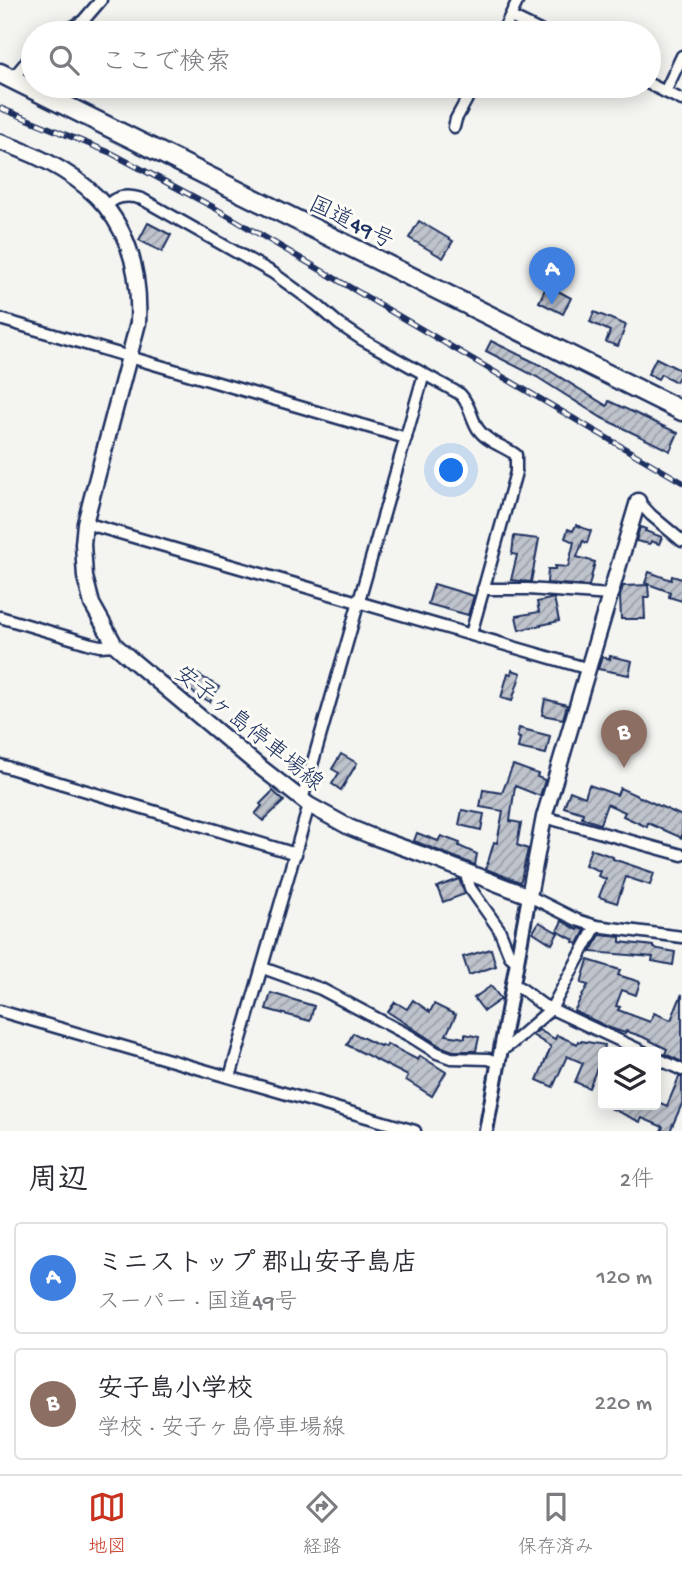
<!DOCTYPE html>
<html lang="ja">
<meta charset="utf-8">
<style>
:root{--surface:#fff;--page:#f2f2f3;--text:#2b2b33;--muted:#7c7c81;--line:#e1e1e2;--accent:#c8321e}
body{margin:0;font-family:"Gochi Hand","Klee One",sans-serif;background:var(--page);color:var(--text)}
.controls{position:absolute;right:21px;bottom:21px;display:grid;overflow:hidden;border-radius:7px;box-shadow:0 4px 18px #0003}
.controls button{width:63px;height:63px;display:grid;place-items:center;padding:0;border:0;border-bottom:2px solid var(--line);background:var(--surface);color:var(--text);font:35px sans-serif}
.you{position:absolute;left:452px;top:471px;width:24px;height:24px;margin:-18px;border:5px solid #fff;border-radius:50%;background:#1a73e8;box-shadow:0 0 0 10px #1a73e833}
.badge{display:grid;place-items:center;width:46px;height:46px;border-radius:50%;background:var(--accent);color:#fff;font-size:23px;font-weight:700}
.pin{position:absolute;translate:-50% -58px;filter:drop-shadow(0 2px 4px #0008)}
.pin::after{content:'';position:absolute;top:37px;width:24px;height:21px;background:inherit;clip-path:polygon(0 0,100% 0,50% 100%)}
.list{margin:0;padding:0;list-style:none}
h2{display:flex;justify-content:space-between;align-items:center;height:91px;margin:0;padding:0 28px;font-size:30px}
h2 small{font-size:23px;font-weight:400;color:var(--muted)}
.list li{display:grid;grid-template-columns:46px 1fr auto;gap:21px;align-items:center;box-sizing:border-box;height:112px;margin:0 14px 14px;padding:0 14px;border:2px solid var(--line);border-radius:7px}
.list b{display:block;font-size:26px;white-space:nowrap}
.list p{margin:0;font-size:23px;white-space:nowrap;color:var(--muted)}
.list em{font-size:23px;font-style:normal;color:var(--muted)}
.icon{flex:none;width:38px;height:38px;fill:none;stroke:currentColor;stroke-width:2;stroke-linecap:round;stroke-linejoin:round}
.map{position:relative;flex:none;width:682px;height:1131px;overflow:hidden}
.search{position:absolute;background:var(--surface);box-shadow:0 4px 18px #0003;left:21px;right:21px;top:21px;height:77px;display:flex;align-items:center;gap:18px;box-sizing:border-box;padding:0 24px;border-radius:38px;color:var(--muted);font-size:26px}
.sheet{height:343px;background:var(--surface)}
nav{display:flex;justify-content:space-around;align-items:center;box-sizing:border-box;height:98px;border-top:2px solid var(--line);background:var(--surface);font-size:19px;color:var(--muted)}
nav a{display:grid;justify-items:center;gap:4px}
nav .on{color:var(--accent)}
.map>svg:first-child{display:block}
.building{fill:url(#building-hatch);stroke:#1b2f5e;stroke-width:2}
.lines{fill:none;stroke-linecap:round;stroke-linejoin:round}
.minor-casing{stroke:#1b2f5e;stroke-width:15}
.tertiary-casing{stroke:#1b2f5e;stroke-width:18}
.secondary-casing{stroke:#1b2f5e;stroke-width:19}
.trunk-casing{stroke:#1b2f5e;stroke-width:23}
.minor{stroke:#fdfcf7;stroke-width:10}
.tertiary{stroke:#fdfcf7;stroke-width:12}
.secondary{stroke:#fdfcf7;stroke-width:14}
.trunk{stroke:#fdfcf7;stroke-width:18}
.rail-casing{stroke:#1b2f5e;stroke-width:6}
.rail{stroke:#fdfcf7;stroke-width:3.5;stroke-dasharray:10;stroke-linecap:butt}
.labels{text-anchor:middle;stroke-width:6;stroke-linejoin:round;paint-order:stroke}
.street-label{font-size:23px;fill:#1b2f5e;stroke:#fdfcf7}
</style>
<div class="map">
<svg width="682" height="1131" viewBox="0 0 682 1131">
<defs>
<pattern id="building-hatch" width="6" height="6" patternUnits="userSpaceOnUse" patternTransform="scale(1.75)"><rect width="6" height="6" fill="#bfc3cc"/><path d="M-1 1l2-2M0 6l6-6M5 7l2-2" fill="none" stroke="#9a9fa9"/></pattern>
</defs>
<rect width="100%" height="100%" fill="#f4f4f1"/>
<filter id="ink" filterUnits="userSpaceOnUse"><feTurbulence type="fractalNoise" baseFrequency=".0143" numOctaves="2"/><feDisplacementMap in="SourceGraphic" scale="14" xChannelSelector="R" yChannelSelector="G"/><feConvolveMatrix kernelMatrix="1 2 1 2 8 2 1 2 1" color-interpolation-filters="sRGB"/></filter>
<g filter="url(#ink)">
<!-- building -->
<g class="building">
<polygon points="419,221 453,241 443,258 409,238"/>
<polygon points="148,223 171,235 162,252 139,240"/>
<polygon points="547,285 571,298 563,314 539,302"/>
<polygon points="594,312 626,325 618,346 606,342 610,331 590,322"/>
<polygon points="491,341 540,365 607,406 609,401 678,433 670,451 602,418 537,377 486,351"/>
<polygon points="656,358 682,371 676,382 661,374 658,379 648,374"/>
<polygon points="576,525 591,531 587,543 583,541 577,557 595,562 589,586 547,583 548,569 555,569 555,566 568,567 574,542 565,538 568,529 573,531"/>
<polygon points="640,527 646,529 645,531 662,537 659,544 651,541 650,544 636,541"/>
<polygon points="514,536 539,539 531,582 511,580 517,555 512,554"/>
<polygon points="649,572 671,580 672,576 682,579 682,601 669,597 670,592 645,583"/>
<polygon points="434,584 474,596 468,615 428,604"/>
<polygon points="648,585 649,597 644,597 645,619 621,619 620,596 623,586"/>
<polygon points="554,598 559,621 519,630 516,616 539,612 537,602"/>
<polygon points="610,656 632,661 629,675 598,669 602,657 610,659"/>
<polygon points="512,670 521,673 512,701 501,698 508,673 511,674"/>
<polygon points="194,672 219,687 210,702 184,687"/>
<polygon points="545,699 567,705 563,719 542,715"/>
<polygon points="519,728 550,736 546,754 518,748 520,738 517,737"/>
<polygon points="341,754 357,763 341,790 332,784 339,773 332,769"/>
<polygon points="513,765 538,774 537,777 545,780 540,796 515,786 510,821 521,823 517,845 528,849 522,875 523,875 520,882 486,869 494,842 497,843 503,811 480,807 483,790 502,793"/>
<polygon points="589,785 617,795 620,788 682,816 682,838 648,823 647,827 623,816 625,812 607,804 600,824 582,818 583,813 564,807 570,791 585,797"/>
<polygon points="273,791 284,801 263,821 255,814 262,806 260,804"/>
<polygon points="462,810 484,814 481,830 459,825"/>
<polygon points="417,833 438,841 441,836 460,843 459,846 477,854 475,865 414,841"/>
<polygon points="591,849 613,857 613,859 654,873 650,885 626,877 617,903 599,897 606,879 598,876 600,871 585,865"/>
<polygon points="459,879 465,894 443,902 437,887"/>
<polygon points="562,921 578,930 579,928 585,930 578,944 573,942 574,940 557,931"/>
<polygon points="539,922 558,933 552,944 533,932"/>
<polygon points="600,935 620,937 620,942 653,946 653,948 675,952 673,965 652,961 653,957 590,952"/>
<polygon points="491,949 496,966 469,975 463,957"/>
<polygon points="588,960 620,970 618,975 640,982 636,995 622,990 616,1006 620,1007 618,1010 650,1022 654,1013 671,1020 682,994 682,1062 665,1054 667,1049 643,1037 626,1031 625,1033 610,1028 574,1011 588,985 581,983"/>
<polygon points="491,986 501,999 484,1011 474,998"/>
<polygon points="271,993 314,1006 310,1021 266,1009"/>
<polygon points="413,1000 430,1012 434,1004 456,1015 446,1035 465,1038 465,1034 479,1037 476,1051 453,1051 440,1046 388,1012 395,1002 407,1009"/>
<polygon points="539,1030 555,1039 557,1035 577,1044 578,1041 581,1042 581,1041 605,1045 601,1064 599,1063 589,1088 575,1082 583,1063 567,1056 553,1087 537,1080 551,1047 532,1035"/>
<polygon points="353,1033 380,1046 381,1045 386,1047 387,1044 418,1060 420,1056 446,1072 432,1096 406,1080 408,1076 347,1045"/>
<polygon points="679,1077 682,1077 682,1104 670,1131 661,1131 663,1127 642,1118 640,1122 604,1105 656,1105 656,1101 667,1106"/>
</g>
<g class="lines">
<defs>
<g id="minor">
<polyline points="511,17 544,33"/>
<polyline points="63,33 83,21 101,0"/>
<polyline points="502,33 518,0"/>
<polyline points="12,79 33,54"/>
<polyline points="649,84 682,100"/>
<polyline points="665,92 682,56"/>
<polyline points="454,127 456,119 474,86"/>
<path d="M106 207C115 195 129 195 142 199L273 273 317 305 339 324 363 340 460 394C470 404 471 418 478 429 487 442 504 446 516 455V472L471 634"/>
<polyline points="0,319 406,438"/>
<polyline points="638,501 651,515 682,541"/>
<polyline points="85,523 589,669"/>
<polyline points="483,589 528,589 610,595"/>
<polyline points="0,617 91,644 100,646 115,645"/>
<polyline points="0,765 296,854"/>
<polyline points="302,800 424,374"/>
<polyline points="544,817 682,855"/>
<polyline points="465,871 470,888 499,929 510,956 518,963"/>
<polyline points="529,896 577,920 596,926 682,937"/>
<polyline points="263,968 321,989 410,1036 437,1053 451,1058 488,1059 498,1062"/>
<path d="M514 985C525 989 532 998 543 1005L644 1052"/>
<polyline points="0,1011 415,1131"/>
<polyline points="500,1051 511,1044 551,1009 596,926"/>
<polyline points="656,1058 682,1070"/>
<polyline points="230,1077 309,805"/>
</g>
<polyline id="tertiary" points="486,1131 529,896"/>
<path id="secondary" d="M0 142C91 173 143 221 138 323L85 523 83 544 85 577 92 604 115 645 132 660 255 763 309 805 349 827 371 836 421 854 529 896 544 817 638 501"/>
<polyline id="trunk" points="0,73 682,411"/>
</defs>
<!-- minor casing -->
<use href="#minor" class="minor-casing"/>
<!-- tertiary casing -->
<use href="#tertiary" class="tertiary-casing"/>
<!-- secondary casing -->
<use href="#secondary" class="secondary-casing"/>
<!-- trunk casing -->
<use href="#trunk" class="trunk-casing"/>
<!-- minor -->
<use href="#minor" class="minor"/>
<!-- tertiary -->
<use href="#tertiary" class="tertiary"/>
<!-- secondary -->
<use href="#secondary" class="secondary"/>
<!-- trunk -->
<use href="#trunk" class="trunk"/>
<defs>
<polyline id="rail" points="0,108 111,153 213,207 682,482"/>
</defs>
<!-- rail casing -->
<use href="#rail" class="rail-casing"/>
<!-- rail -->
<use href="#rail" class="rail"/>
</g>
</g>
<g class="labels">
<!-- street labels -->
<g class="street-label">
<text transform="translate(352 221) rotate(26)" y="8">国道49号</text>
<text transform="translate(250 727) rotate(39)" y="8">安子ヶ島停車場線</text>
</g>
</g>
</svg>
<div class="controls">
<button><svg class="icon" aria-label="layers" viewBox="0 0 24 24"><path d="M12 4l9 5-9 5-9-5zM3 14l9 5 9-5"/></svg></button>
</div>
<div class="you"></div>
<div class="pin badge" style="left:552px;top:305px;background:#3f7fe0">A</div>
<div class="pin badge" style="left:624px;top:768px;background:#8d6e63">B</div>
<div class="search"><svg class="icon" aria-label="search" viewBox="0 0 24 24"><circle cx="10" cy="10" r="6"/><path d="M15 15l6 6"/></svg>ここで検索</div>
</div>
<section class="sheet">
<h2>周辺<small>2件</small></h2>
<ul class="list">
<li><span class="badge" style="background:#3f7fe0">A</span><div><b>ミニストップ 郡山安子島店</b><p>スーパー · 国道49号</p></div><em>120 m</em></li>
<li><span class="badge" style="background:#8d6e63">B</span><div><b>安子島小学校</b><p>学校 · 安子ヶ島停車場線</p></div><em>220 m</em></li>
</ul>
</section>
<nav>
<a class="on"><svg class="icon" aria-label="map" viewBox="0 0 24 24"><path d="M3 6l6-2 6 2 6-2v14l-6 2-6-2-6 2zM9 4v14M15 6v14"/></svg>地図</a>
<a><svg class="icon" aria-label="directions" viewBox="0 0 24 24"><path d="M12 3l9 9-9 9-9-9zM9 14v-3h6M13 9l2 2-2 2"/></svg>経路</a>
<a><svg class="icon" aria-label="saved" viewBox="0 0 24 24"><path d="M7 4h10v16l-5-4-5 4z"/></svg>保存済み</a>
</nav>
